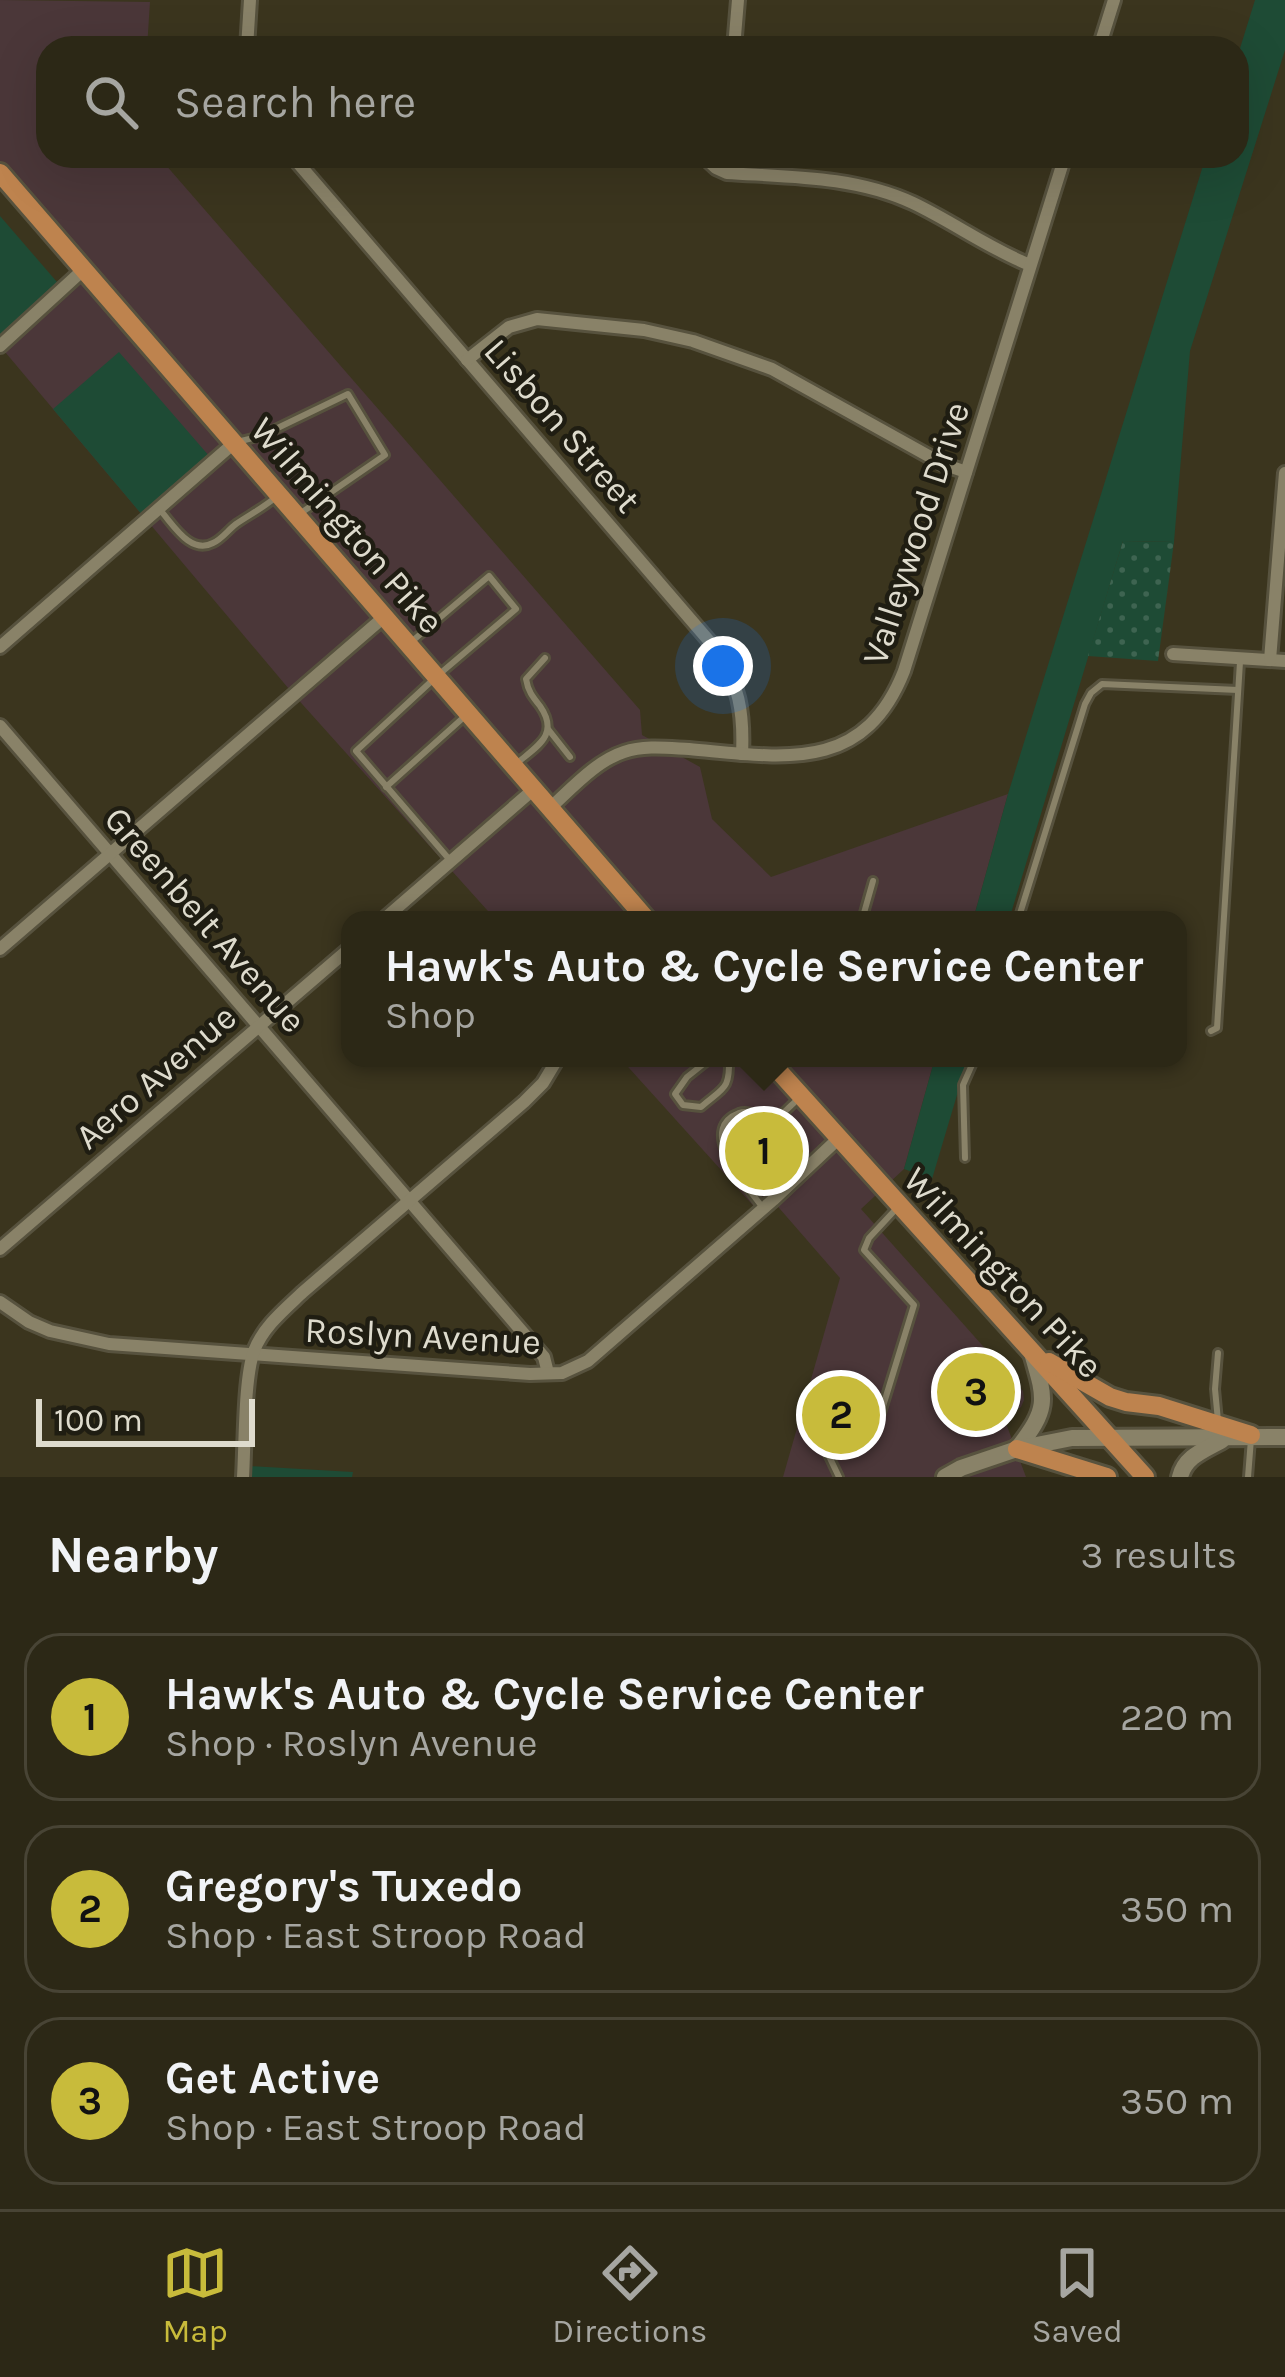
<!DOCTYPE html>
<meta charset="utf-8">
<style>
:root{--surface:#2c2816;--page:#383423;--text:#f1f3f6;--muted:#a6a6a1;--line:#484435;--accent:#c8bb3b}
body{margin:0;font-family:Karla,sans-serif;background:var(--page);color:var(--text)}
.scale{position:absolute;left:36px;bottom:30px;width:219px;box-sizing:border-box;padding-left:12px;border:6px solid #dedbcd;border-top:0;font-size:33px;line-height:42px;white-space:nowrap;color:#dedbcd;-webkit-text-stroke:9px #1f1d12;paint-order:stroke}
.you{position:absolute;left:723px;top:666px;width:42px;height:42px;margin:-30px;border:9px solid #fff;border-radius:50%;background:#1a73e8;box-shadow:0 0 0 18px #1a73e833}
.badge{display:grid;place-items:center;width:78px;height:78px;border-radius:50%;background:var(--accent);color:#111;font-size:39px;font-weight:700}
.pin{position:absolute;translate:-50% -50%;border:6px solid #fff;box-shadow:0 3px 12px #0006}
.popup{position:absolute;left:341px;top:911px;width:846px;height:156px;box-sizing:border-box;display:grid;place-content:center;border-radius:24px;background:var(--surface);filter:drop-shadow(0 3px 9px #0005);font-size:39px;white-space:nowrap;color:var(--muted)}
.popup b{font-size:45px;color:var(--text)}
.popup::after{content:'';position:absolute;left:50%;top:100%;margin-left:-24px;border:24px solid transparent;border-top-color:var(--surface)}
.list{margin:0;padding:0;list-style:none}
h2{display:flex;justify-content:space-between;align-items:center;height:156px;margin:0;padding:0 48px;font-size:51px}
h2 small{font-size:39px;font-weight:400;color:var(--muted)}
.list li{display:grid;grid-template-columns:78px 1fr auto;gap:36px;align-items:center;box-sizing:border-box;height:168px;margin:0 24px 24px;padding:0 24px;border:3px solid var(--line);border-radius:36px}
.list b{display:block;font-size:45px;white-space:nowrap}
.list p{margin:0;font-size:39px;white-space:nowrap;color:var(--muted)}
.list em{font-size:39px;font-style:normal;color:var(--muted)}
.icon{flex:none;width:66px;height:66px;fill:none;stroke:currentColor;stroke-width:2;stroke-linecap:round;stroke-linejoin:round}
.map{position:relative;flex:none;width:1285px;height:1477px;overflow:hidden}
.search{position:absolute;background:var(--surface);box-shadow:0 12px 48px #0002;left:36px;right:36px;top:36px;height:132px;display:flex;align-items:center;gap:30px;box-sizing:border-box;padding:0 42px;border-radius:36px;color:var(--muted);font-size:45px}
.sheet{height:732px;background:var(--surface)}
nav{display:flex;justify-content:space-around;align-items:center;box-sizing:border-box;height:168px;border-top:3px solid var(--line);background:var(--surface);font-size:33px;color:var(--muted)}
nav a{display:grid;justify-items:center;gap:6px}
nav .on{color:var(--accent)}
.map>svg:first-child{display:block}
.commercial{fill:#4b3739}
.grass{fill:#1e4b35}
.park{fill:url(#park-dots)}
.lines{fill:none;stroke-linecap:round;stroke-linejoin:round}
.lane-casing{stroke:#57523e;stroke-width:12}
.street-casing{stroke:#57523e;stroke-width:18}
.secondary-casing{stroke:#57523e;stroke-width:22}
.primary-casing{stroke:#57523e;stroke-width:24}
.lane{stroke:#898268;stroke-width:6}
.street{stroke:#898268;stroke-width:12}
.secondary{stroke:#898268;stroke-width:16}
.primary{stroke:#be834e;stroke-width:18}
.labels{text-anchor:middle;stroke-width:9;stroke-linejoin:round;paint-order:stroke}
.street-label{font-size:36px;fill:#dedbcd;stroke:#1f1d12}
</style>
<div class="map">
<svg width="1285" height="1477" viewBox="0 0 1285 1477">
<defs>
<pattern id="park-dots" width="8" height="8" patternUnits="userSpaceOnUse" patternTransform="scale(3)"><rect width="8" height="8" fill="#1e4b35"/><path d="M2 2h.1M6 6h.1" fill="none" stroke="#3e6451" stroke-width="1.8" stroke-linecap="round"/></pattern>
</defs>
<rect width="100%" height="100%" fill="#3b351e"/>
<!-- commercial -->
<g class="commercial">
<polygon points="0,0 150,2 147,48 48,48 48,156 158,156 640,710 642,735 700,767 712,819 771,877 1008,794 973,920 496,920 294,695 0,346 83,270 0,174"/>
<polygon points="620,1058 935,1058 904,1169 861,1209 1023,1391 1024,1400 1021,1407 1004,1418 1026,1477 783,1477 840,1278 773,1201 759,1212"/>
</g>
<!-- grass -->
<g class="grass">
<polygon points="1255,0 1285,0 1285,50 1190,351 1174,542 1123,541 1009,920 973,920 1008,794 1206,156 1237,156 1237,58"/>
<polygon points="0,216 57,282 0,336"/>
<polygon points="119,352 210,457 143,516 53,409"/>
<polygon points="935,1058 968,1058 932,1179 904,1169"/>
<polygon points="249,1466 353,1472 352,1477 249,1477"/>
</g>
<!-- park -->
<polygon class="park" points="1123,541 1174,542 1158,661 1088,656"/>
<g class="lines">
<defs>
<g id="lane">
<polyline points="237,442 261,436 348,394 385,455 298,515"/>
<path d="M160 510C173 524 190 555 213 543 222 539 228 530 236 524 249 515 263 508 276 497"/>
<polyline points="410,643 489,576 516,609 436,677 356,751 449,859"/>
<polyline points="548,729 570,757"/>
<path d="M516 764C537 746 560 735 540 706 532 696 528 691 526 679L545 658"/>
<polyline points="386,787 464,717"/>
<polyline points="862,920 873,881"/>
<polyline points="1018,920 1085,704 1091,693 1102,684 1238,690"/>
<polyline points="1211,1031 1217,1028 1240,662"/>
<path d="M711 1058 687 1077 675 1094 683 1105 701 1107C724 1087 730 1090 729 1058"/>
<polyline points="965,1158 963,1085 975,1058"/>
<path d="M763 1208C748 1187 695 1130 739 1113 753 1108 762 1123 776 1118 783 1115 792 1104 798 1099"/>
<polyline points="1218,1353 1215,1389 1218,1421"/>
<polyline points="839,1477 827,1452 876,1429 914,1305 864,1250 869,1238 896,1209"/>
<polyline points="1248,1477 1251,1439"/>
</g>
<g id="street">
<polyline points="247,48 250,0"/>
<polyline points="734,48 738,0"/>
<polyline points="1099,48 1114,0"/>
<path d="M292 156 716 649C739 683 744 713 742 754"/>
<path d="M703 156 716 168 727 173C789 177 855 176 913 203 953 222 988 248 1030 265"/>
<polyline points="0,346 83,270"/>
<polyline points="467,360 509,327 537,319 644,330 693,341 772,369 943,464 966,472"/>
<polyline points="0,647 234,443"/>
<polyline points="1173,654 1285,661"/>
<polyline points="1270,660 1285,473"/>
<polyline points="0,726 544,1357 548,1373"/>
<path d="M550 808C572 788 596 761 624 752 645 745 668 748 689 749 781 757 863 775 904 671L1065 156"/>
<polyline points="383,920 534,789"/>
<polyline points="0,949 384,617"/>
<polyline points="0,1249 350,948"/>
<polyline points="0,1302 29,1322 50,1331 109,1344 530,1374 562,1373 588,1361 773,1200 838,1139"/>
<path d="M243 1477C245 1446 244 1378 254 1351 263 1327 284 1310 303 1292L524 1102 543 1083 558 1058"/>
</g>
<g id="secondary">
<path d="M1017 1449C1049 1408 1046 1401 1032 1353"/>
<polyline points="945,1477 961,1468 1017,1449 1072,1438 1285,1437"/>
<path d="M1180 1477C1185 1456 1205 1450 1222 1440"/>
</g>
<g id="primary">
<polyline points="0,173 647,920"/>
<polyline points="767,1058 1145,1477"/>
<polyline points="1049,1362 1110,1397 1126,1402 1159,1406 1251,1435"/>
<polyline points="1017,1449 1107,1477"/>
</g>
</defs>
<!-- lane casing -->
<use href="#lane" class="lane-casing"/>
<!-- street casing -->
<use href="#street" class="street-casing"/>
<!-- secondary casing -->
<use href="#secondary" class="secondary-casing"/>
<!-- primary casing -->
<use href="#primary" class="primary-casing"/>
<!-- lane -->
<use href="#lane" class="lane"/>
<!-- street -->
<use href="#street" class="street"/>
<!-- secondary -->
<use href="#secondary" class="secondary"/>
<!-- primary -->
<use href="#primary" class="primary"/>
</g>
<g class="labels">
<!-- street labels -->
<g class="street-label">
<text transform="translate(563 425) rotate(49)" y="13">Lisbon Street</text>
<text transform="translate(348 525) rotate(49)" y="13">Wilmington Pike</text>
<text transform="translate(915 533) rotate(-72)" y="13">Valleywood Drive</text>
<text transform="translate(206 919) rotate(49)" y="13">Greenbelt Avenue</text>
<text transform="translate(155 1076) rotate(-41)" y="13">Aero Avenue</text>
<text transform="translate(1004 1272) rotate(47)" y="13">Wilmington Pike</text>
<text transform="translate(423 1335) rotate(3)" y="13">Roslyn Avenue</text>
</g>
</g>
</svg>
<div class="scale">100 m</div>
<div class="you"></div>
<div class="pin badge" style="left:764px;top:1151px">1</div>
<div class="popup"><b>Hawk's Auto &amp; Cycle Service Center</b>Shop</div>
<div class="pin badge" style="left:841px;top:1415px">2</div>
<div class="pin badge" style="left:976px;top:1392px">3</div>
<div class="search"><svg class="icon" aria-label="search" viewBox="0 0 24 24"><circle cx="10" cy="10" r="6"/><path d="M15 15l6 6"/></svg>Search here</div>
</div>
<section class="sheet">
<h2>Nearby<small>3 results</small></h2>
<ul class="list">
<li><span class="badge">1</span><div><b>Hawk's Auto &amp; Cycle Service Center</b><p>Shop · Roslyn Avenue</p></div><em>220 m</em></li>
<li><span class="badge">2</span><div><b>Gregory's Tuxedo</b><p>Shop · East Stroop Road</p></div><em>350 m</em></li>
<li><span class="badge">3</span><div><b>Get Active</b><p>Shop · East Stroop Road</p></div><em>350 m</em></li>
</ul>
</section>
<nav>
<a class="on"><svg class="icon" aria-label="map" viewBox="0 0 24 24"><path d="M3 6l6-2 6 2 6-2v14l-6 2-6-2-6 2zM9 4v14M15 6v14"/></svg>Map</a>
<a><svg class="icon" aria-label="directions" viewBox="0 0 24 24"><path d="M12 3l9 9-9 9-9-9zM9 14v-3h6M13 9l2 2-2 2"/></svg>Directions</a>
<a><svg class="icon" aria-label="saved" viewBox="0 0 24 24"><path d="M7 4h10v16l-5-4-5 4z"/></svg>Saved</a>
</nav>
